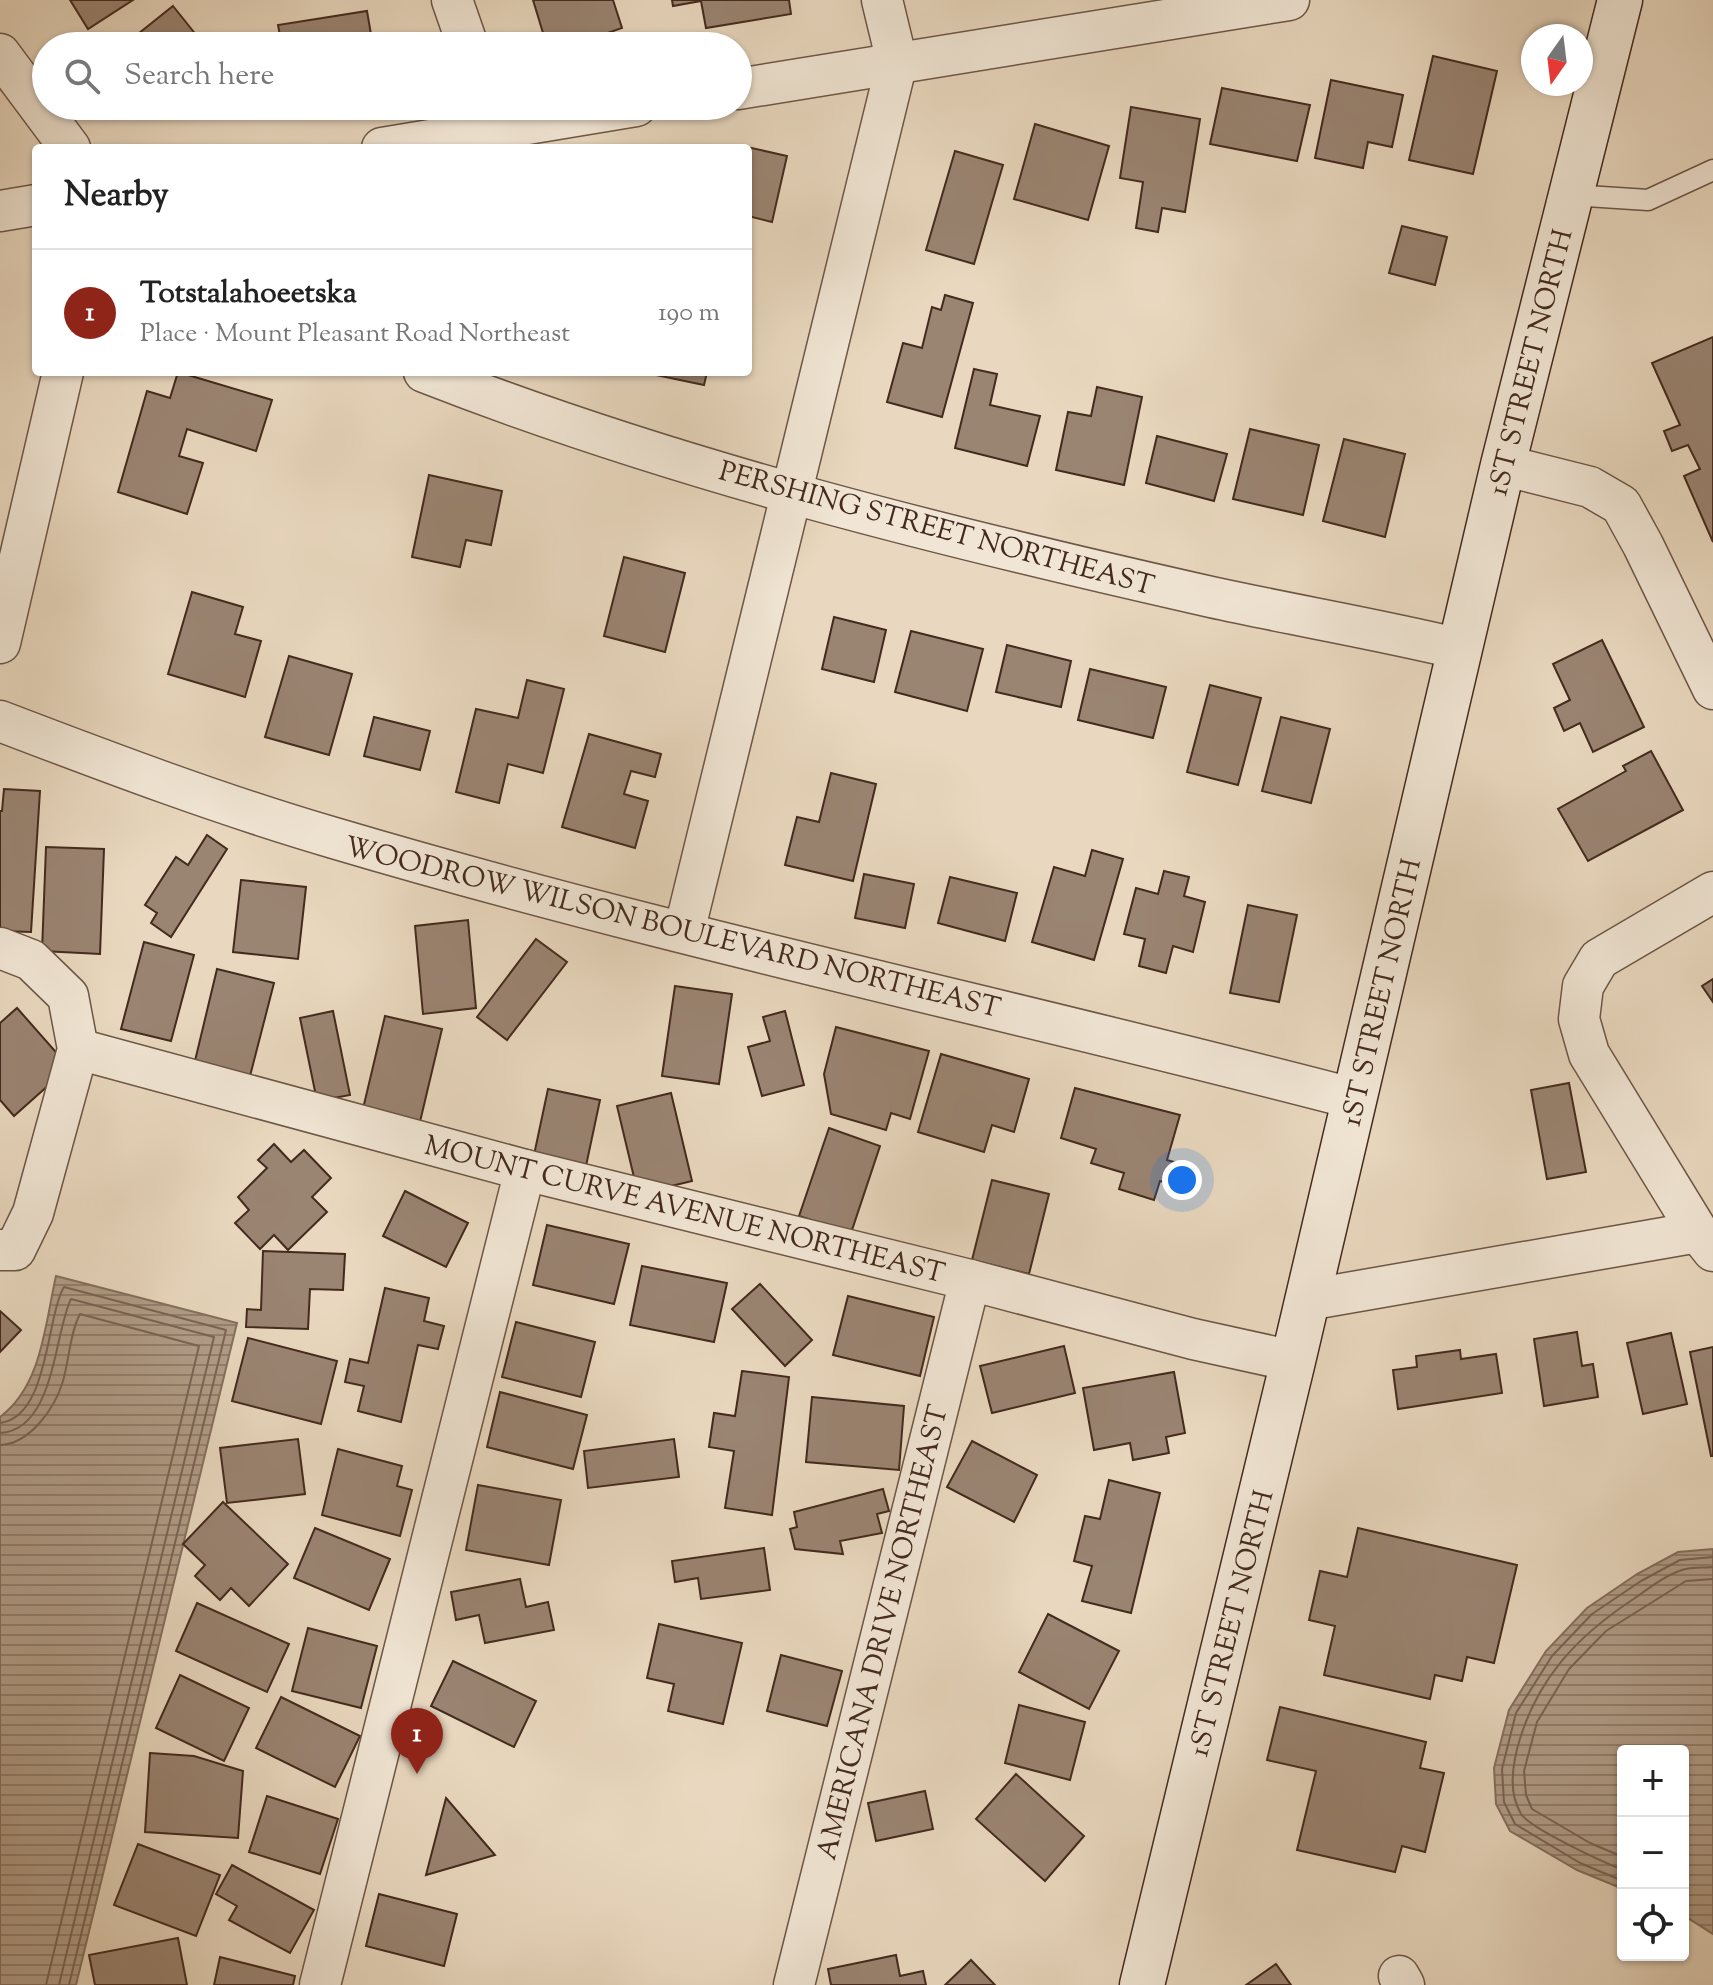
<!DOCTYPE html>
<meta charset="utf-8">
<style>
:root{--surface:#fff;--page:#f2f2f2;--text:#222;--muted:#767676;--line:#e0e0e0;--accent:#8f2418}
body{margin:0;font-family:"Sorts Mill Goudy",serif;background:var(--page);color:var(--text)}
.controls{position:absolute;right:24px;bottom:24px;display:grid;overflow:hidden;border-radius:8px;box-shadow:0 2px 6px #0004}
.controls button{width:72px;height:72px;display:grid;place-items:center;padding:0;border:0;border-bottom:2px solid var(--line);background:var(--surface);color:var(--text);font:40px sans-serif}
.compass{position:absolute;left:1521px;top:24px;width:72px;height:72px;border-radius:50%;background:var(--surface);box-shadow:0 2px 6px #0004;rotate:194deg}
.you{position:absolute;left:1182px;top:1180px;width:28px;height:28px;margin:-20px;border:6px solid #fff;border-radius:50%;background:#1a73e8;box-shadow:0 0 0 12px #1a73e833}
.badge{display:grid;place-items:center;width:52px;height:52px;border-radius:50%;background:var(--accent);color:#fff;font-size:26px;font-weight:700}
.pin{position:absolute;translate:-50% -66px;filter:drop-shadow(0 2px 4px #0008)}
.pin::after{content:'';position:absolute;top:42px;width:28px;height:24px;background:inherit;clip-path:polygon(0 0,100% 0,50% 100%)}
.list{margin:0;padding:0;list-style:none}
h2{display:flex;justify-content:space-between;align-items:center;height:104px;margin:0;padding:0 32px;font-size:34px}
h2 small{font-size:26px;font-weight:400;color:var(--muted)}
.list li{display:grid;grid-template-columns:52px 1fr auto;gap:24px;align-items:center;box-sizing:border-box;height:128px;padding:0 32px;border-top:2px solid var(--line)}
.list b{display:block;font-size:30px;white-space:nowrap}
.list p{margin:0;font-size:26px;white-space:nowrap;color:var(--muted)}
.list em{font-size:26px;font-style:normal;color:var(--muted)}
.icon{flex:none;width:44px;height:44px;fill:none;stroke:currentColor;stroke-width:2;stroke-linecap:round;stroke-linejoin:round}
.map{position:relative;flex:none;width:1713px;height:1985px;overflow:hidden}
.search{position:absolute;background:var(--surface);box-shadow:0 2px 6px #0004;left:32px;top:32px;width:720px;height:88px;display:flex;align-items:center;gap:20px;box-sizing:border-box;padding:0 28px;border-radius:44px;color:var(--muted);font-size:30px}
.panel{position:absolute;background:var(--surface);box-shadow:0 2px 6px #0004;left:32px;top:144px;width:720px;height:232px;border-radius:8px}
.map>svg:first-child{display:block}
.water{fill:url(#water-rules);stroke:#856f5e;stroke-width:2}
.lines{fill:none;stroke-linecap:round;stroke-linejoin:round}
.shore{stroke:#7a6453;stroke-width:2}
.building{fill:#9a8472;stroke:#442a1e;stroke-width:2}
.lane-casing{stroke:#6d5646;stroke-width:23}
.street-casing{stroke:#6d5646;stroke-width:43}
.secondary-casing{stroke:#442a1e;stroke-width:47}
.lane{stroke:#f1e6d5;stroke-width:20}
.street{stroke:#f1e6d5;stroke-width:40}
.secondary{stroke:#f1e6d5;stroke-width:44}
.labels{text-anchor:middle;stroke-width:7;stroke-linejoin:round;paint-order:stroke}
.street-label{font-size:28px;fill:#442a1e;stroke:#f1e6d5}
</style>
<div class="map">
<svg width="1713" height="1985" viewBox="0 0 1713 1985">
<defs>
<pattern id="water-rules" width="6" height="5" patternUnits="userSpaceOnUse" patternTransform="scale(2)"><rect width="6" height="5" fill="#b19d88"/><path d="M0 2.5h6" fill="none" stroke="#92806f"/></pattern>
</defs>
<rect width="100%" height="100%" fill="#e9d8bf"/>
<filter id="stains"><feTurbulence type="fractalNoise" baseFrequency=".0025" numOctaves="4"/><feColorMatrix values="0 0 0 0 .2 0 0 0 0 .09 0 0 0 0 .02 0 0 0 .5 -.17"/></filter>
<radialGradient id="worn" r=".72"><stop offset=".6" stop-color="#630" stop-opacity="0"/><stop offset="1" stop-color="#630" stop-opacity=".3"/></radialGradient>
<!-- water -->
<g class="water">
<path d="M56 1276 237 1323 76 1985H0V1417C42 1386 45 1324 56 1276Z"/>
<polygon points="1713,1549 1713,1934 1683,1915 1683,1751 1623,1751 1623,1889 1577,1870 1510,1831 1496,1804 1494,1768 1509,1710 1546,1651 1587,1608 1637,1574 1678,1552"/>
</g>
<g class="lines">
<!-- shore -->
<g class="shore">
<path d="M0 1423C49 1417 46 1317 64 1287L226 1330 69 1985"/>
<path d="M0 1433C55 1430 54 1333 71 1299L214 1337 59 1985"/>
<path d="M0 1445C30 1444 55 1408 63 1381 69 1360 70 1333 80 1314L199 1346 46 1985"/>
<polyline points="1623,1857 1590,1843 1532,1809 1526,1795 1524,1771 1537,1722 1569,1669 1606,1631 1686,1581 1713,1579"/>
<path d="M1623 1870C1603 1862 1531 1829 1521 1814 1509 1793 1512 1771 1517 1749 1535 1680 1577 1636 1635 1598 1649 1588 1666 1575 1682 1570 1691 1567 1704 1568 1713 1567"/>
<polyline points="1623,1881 1580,1863 1515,1824 1504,1802 1502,1769 1516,1713 1552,1656 1592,1614 1641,1581 1680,1560 1713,1557"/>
</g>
</g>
<!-- building -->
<g class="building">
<polygon points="70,0 133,0 88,29"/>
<polygon points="533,0 613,0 622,28 571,46 547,46"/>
<polygon points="672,0 789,0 791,14 706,28 701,1 673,6"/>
<polygon points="173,6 205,46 123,46"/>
<polygon points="367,11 373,46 282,46 278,25"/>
<polygon points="1433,56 1497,71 1473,174 1409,160"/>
<polygon points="1331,80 1403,95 1392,147 1368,142 1363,168 1315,158"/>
<polygon points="1222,88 1310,105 1297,161 1210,144"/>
<polygon points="1131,107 1200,119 1185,212 1162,208 1158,232 1136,228 1143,182 1120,178"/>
<polygon points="1035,124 1109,146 1088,220 1014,199"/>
<polygon points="747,147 787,156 772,222 748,216"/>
<polygon points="955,151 1003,165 974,264 926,250"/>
<polygon points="1402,226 1447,237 1435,285 1389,273"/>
<polygon points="945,295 973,303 942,417 887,402 903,343 922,348 932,307 941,310"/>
<polygon points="1713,337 1713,542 1684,476 1700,469 1688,445 1672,451 1664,431 1680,425 1652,363"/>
<polygon points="974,369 997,374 990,405 1040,416 1027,466 955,448"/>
<polygon points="178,372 272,400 256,451 187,429 179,456 203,463 187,514 118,492 147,391 170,398"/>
<polygon points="651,372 707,372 704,385 651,374"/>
<polygon points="1097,387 1142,397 1124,485 1056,470 1068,412 1091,416"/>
<polygon points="1250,429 1319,445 1303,515 1233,499"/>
<polygon points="1157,436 1227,454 1214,501 1146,483"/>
<polygon points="1344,439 1405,454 1385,537 1323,521"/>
<polygon points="429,475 502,491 491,545 466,540 460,567 412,557"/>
<polygon points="624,557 685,573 665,652 604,636"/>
<polygon points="192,592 243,607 235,634 261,641 245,697 168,674"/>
<polygon points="834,617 886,630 874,682 822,669"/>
<polygon points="911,631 983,649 967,711 895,692"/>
<polygon points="1602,640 1644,727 1593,752 1580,723 1564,731 1554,708 1570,700 1553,664"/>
<polygon points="1007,645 1071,661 1061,707 996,692"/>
<polygon points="289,656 352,674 329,755 265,737"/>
<polygon points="1090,669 1166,687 1153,738 1078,720"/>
<polygon points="527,680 564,689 543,773 508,764 499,803 456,792 476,709 518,718"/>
<polygon points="1210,685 1261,698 1238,785 1187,772"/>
<polygon points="374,717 430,731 420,770 364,756"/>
<polygon points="1281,717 1330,729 1311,803 1262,791"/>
<polygon points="589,734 661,754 655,777 631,771 624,794 648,801 635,848 562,827"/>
<polygon points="1651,751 1683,810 1588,861 1558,809 1626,771 1623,766"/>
<polygon points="831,773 876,784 853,881 785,865 797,817 819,822"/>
<polygon points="4,789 40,791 31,932 0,931 0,811 2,811"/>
<polygon points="207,835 227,849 171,937 151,923 157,913 145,905 176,857 188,865"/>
<polygon points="46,847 104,849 100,954 42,951"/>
<polygon points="1092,850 1123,859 1094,960 1032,942 1054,867 1085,876"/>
<polygon points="1164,871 1189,877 1184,896 1205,902 1193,952 1173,946 1166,973 1139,966 1145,939 1124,934 1136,888 1158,894"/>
<polygon points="864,874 914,884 905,928 855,918"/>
<polygon points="950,877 1017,893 1005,941 938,923"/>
<polygon points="241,880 306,887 298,959 233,952"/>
<polygon points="1248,905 1297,915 1279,1002 1230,993"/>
<polygon points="468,920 476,1008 423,1014 415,926"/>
<polygon points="536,939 567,962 507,1040 477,1017"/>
<polygon points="144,942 194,955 171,1041 121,1029"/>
<polygon points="217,969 274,983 249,1080 194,1065"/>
<polygon points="1713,979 1713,1002 1702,986"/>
<polygon points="675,986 732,994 719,1084 662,1076"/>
<polygon points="17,1008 69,1067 14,1116 0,1100 0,1023"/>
<polygon points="333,1011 350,1095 317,1101 300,1018"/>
<polygon points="785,1011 804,1085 762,1096 748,1047 770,1041 763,1017"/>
<polygon points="385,1016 442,1029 419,1126 362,1113"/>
<polygon points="836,1027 929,1051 910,1119 891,1113 886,1130 831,1114 824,1074"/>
<polygon points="941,1054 1029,1079 1014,1132 992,1125 984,1152 918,1132"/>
<polygon points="1569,1083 1586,1172 1547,1179 1531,1090"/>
<polygon points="1075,1088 1180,1115 1167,1160 1181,1164 1175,1185 1160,1181 1154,1200 1119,1189 1124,1173 1091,1163 1096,1149 1061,1138"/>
<polygon points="548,1089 600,1100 586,1166 534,1155"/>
<polygon points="671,1093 692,1181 638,1194 617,1106"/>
<polygon points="829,1128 880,1146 851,1233 799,1216"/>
<polygon points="274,1144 291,1162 304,1150 331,1178 312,1197 327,1212 288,1250 274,1235 260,1249 235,1223 249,1210 238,1197 267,1168 258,1160"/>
<polygon points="992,1180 1049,1194 1029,1274 972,1260"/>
<polygon points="405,1191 468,1223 446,1267 383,1236"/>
<polygon points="547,1225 629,1244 614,1304 533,1285"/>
<polygon points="263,1251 345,1254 343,1290 310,1289 308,1329 246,1327 247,1309 261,1310"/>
<polygon points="642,1266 727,1283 714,1342 630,1325"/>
<polygon points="760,1284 812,1340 785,1366 732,1309"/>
<polygon points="385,1288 429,1298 424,1321 444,1326 438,1349 418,1345 401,1422 358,1411 364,1386 345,1382 350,1359 368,1363"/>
<polygon points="848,1296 934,1317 920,1376 833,1355"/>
<polygon points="0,1311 21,1330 0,1352"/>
<polygon points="516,1322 595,1342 581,1397 502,1377"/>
<polygon points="1577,1332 1582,1366 1593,1364 1598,1397 1544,1406 1534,1339"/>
<polygon points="1671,1333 1687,1404 1643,1414 1627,1343"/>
<polygon points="248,1338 337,1361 321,1424 232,1401"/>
<polygon points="1064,1346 1075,1393 992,1413 980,1366"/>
<polygon points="1713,1347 1713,1456 1711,1456 1690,1352"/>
<polygon points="1460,1350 1461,1359 1496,1354 1502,1393 1398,1409 1393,1370 1417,1367 1416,1356"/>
<polygon points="742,1371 789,1377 772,1515 725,1508 734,1451 709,1447 714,1413 735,1416"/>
<polygon points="1174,1372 1185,1433 1166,1437 1169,1453 1133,1460 1130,1443 1094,1450 1083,1388"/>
<polygon points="500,1392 587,1415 573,1469 487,1447"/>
<polygon points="812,1397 904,1406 899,1470 806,1462"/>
<polygon points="298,1439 305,1494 227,1503 220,1448"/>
<polygon points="674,1439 679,1477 588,1488 584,1451"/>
<polygon points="972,1441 1037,1475 1014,1522 947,1487"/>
<polygon points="338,1449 402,1466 397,1486 412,1490 400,1536 322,1515"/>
<polygon points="1109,1480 1160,1493 1131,1613 1082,1601 1092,1566 1074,1561 1085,1516 1100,1519"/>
<polygon points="478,1485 561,1500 549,1565 466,1550"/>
<polygon points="883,1489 889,1511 877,1514 882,1533 840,1541 843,1554 795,1549 790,1529 797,1527 794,1512"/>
<polygon points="223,1502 288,1564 249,1606 231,1588 220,1600 195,1576 205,1565 183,1544"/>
<polygon points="315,1528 390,1559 369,1610 294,1578"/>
<polygon points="1358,1528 1517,1565 1494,1663 1467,1657 1462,1681 1435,1675 1430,1699 1324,1675 1335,1626 1309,1620 1320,1571 1347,1577"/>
<polygon points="764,1548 770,1590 701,1599 698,1578 675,1582 672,1561"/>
<polygon points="520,1579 526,1607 548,1602 554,1630 485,1643 479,1615 456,1620 451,1592"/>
<polygon points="197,1603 289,1644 267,1692 176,1651"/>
<polygon points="1048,1614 1119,1651 1089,1709 1019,1672"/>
<polygon points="659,1624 742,1643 723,1724 668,1711 674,1684 647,1678"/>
<polygon points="308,1628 377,1646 361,1708 292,1691"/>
<polygon points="781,1655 842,1671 827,1726 767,1711"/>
<polygon points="453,1661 536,1701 514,1747 431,1706"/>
<polygon points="180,1675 249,1708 224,1761 156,1728"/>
<polygon points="281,1697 360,1736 335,1787 256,1748"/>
<polygon points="1019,1705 1085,1722 1070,1780 1005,1763"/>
<polygon points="1280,1707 1426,1742 1420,1768 1444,1773 1425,1852 1402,1846 1395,1872 1297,1850 1316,1771 1267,1760"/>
<polygon points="150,1753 194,1756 243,1771 238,1838 145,1832"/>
<polygon points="1016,1774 1084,1836 1045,1881 976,1819"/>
<polygon points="925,1791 933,1829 876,1841 868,1803"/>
<polygon points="267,1796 338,1819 320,1874 249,1852"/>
<polygon points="446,1798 495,1855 426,1875"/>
<polygon points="138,1844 220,1875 196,1936 114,1905"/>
<polygon points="232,1865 314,1910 290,1953 229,1920 237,1906 216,1894"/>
<polygon points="379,1894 457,1914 444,1966 366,1946"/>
<polygon points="178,1938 187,1985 95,1985 89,1955"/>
<polygon points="896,1955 900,1976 923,1971 926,1985 831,1985 828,1969"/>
<polygon points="220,1957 295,1976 293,1985 214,1985"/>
<polygon points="971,1960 995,1985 945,1985"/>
<polygon points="1276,1964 1291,1985 1246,1985"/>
</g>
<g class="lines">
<defs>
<polyline id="lane" points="1571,195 1648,200 1713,170"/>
<g id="street">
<polyline points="452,0 468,46"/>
<polyline points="0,54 70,148"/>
<polyline points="738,89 1289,0"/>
<polyline points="382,148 636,106"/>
<polyline points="0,211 36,205"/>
<path d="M424 372C677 471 945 537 1211 597 1293 615 1377 629 1460 649"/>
<polyline points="1503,465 1590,487 1621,505 1643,545 1713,689"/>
<polyline points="0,643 63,372"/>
<path d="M0 721C110 763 221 805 334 838 671 938 1015 1010 1355 1099"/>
<polyline points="1713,892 1599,959 1583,986 1579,1019 1589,1054 1698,1232 1713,1251"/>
<polyline points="684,932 897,62 882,0"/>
<polyline points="0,948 31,960 68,996 78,1049 33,1213 15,1250 0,1250"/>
<polyline points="78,1049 525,1170 970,1280 1193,1339 1293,1361"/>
<polyline points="1307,1300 1698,1232"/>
<polyline points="1399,1976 1404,1985"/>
<polyline points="320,1985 525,1170"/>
<polyline points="794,1985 970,1280"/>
</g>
<polyline id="secondary" points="1142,1985 1293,1361 1503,465 1620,0"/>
</defs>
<!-- lane casing -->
<use href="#lane" class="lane-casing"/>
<!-- street casing -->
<use href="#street" class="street-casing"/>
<!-- secondary casing -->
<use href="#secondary" class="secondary-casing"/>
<!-- lane -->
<use href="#lane" class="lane"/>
<!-- street -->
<use href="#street" class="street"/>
<!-- secondary -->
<use href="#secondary" class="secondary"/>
</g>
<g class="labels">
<!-- street labels -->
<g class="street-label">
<text transform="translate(1529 362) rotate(-76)" y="10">1ST STREET NORTH</text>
<text transform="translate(937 527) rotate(15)" y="10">PERSHING STREET NORTHEAST</text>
<text transform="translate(673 926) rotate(14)" y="10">WOODROW WILSON BOULEVARD NORTHEAST</text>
<text transform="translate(1380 992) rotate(-77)" y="10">1ST STREET NORTH</text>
<text transform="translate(685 1208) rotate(14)" y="10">MOUNT CURVE AVENUE NORTHEAST</text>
<text transform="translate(1230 1623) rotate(-76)" y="10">1ST STREET NORTH</text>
<text transform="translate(881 1632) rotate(-76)" y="10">AMERICANA DRIVE NORTHEAST</text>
</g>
</g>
<rect width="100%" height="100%" filter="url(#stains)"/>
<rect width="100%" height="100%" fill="url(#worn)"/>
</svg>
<div class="controls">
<button>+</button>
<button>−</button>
<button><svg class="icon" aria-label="locate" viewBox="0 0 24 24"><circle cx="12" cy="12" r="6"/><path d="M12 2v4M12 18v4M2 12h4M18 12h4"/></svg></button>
</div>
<svg class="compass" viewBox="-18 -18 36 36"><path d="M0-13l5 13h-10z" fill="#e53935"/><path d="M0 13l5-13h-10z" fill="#767676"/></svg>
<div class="you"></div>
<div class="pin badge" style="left:417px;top:1774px">1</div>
<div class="search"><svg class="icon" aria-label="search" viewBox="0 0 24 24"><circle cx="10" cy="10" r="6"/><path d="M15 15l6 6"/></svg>Search here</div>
<section class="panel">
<h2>Nearby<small></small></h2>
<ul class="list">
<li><span class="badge">1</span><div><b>Totstalahoeetska</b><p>Place · Mount Pleasant Road Northeast</p></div><em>190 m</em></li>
</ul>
</section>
</div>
